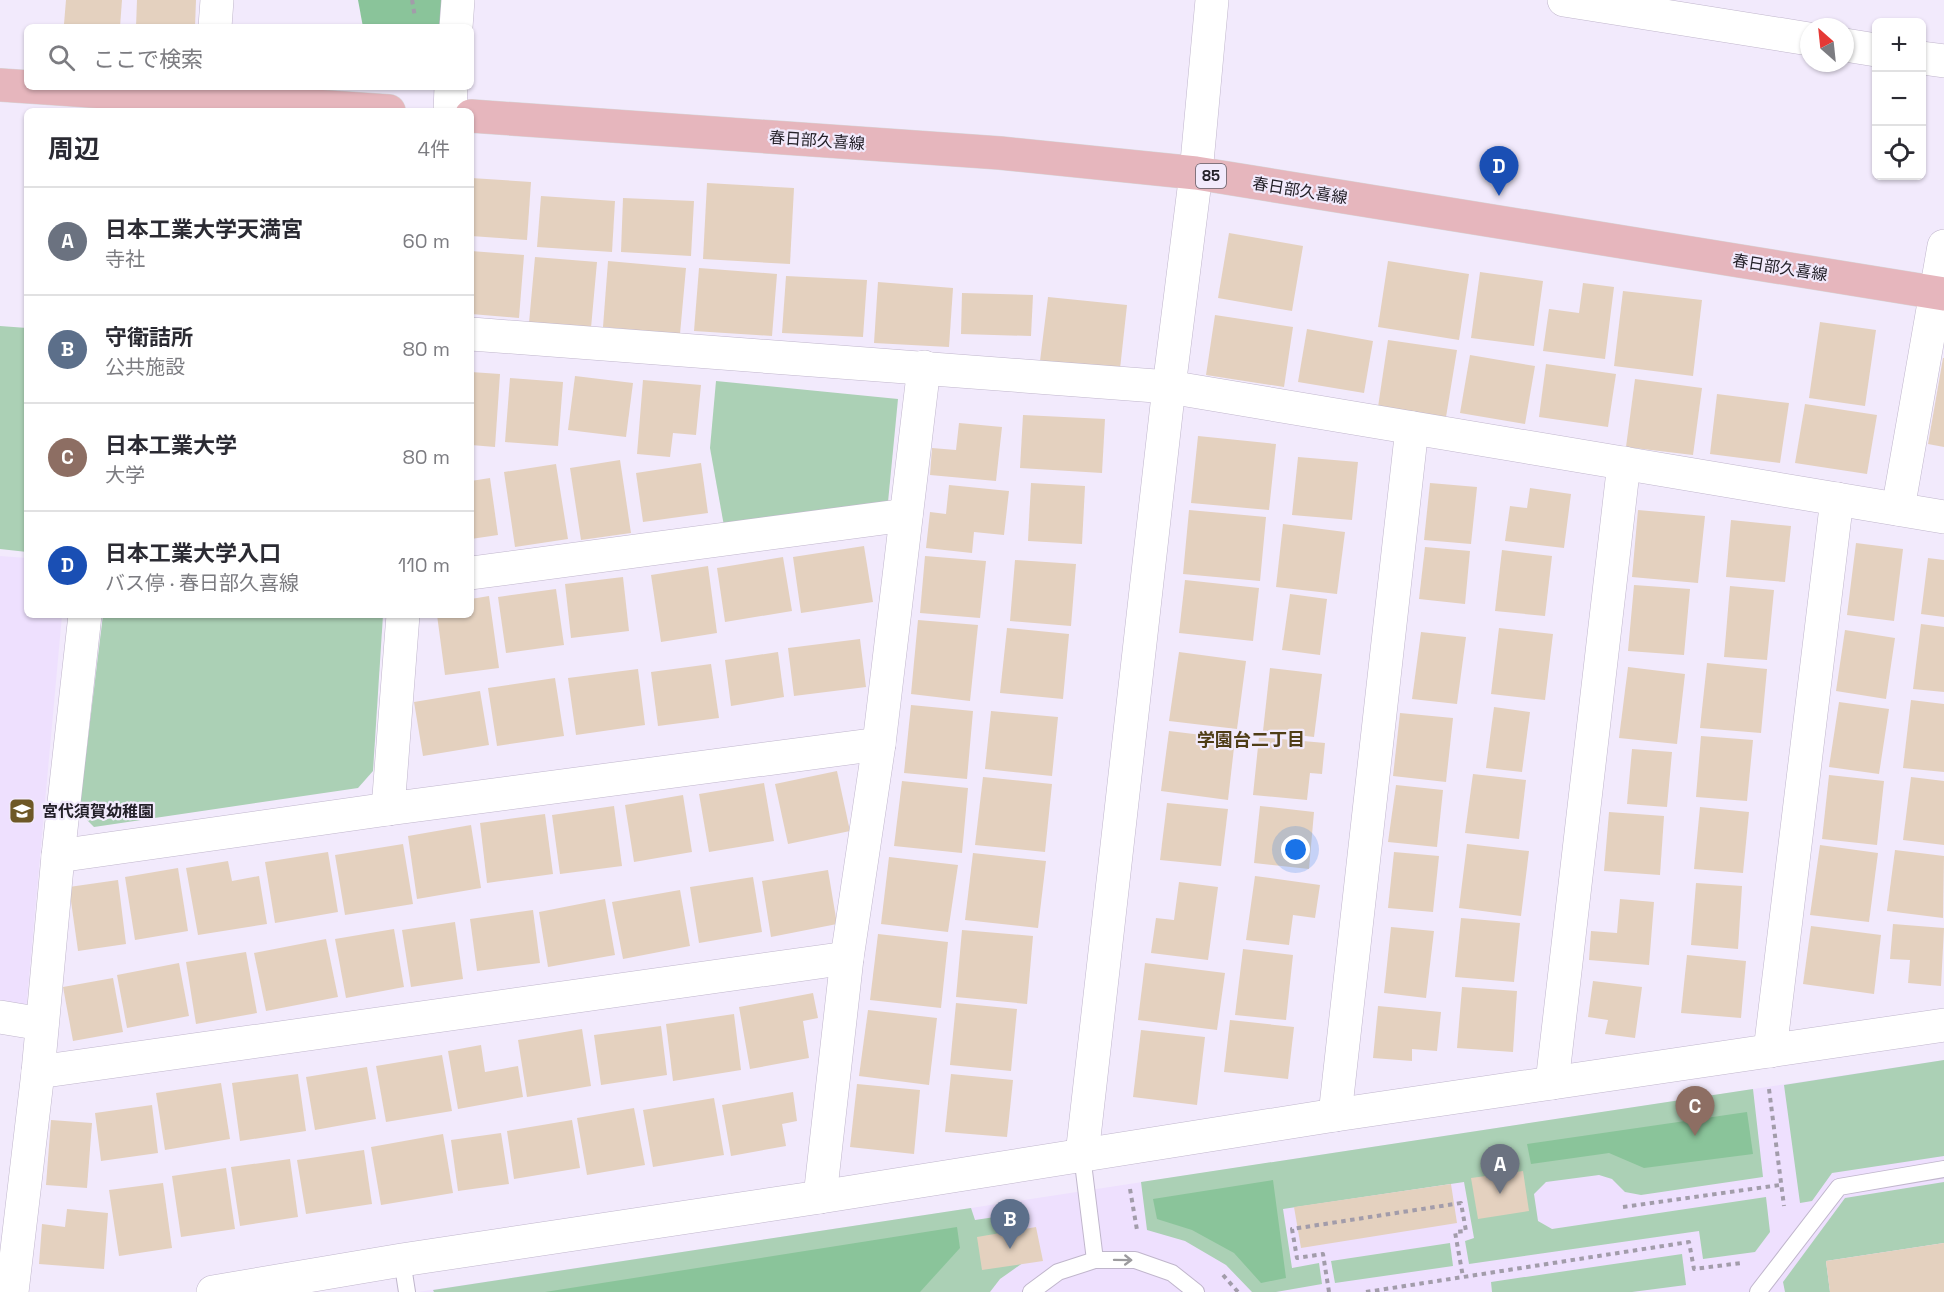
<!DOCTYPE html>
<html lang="ja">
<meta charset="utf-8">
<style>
:root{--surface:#fff;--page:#f2f2f3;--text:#2b2b33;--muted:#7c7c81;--line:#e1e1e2;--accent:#0f766e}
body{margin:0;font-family:"Space Grotesk","Noto Sans JP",sans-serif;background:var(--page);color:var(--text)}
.controls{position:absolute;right:18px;top:18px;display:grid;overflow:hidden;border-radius:9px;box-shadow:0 2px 4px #0004}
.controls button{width:54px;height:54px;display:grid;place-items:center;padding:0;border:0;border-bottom:2px solid var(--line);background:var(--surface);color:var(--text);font:30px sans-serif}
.compass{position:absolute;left:1800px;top:18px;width:54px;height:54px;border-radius:50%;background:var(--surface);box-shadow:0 2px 4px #0004;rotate:333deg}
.you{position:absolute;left:1296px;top:850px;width:21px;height:21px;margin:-15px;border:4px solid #fff;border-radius:50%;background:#1a73e8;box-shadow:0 0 0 9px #1a73e833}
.badge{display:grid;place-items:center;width:39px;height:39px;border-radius:50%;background:var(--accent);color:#fff;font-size:20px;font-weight:700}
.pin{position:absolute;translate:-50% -50px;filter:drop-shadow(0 2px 3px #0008)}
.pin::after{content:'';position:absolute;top:32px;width:21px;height:18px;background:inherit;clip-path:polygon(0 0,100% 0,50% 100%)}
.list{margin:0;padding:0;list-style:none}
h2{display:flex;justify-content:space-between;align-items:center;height:78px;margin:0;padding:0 24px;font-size:26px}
h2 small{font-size:20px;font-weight:400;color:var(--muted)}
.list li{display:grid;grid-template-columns:39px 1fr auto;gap:18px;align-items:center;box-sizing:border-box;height:108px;padding:0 24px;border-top:2px solid var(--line)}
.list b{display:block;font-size:22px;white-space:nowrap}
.list p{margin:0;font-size:20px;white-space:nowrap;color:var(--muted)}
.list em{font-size:20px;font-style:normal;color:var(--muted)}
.icon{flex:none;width:33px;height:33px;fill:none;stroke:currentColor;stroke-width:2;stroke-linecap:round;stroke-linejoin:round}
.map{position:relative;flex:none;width:1944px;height:1292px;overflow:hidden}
.search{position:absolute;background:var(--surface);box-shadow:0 2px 4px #0004;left:24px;top:24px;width:450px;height:66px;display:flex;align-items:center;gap:15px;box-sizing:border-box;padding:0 21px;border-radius:9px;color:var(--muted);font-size:22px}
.panel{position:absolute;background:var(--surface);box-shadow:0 2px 4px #0004;left:24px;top:108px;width:450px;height:510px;border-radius:9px}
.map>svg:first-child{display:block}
.built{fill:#eee0fe}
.green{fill:#abd0b5}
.forest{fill:#8ac49a}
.building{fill:#e4d1bf}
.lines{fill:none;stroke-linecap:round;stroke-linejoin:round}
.lane-casing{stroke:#c0b6cc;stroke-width:18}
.street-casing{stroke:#c0b6cc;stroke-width:34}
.secondary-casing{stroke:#c0b6cc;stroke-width:34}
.primary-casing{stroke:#d7d7d8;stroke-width:34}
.path{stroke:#a29caa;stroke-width:4;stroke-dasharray:4.5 4.5;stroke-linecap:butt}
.lane{stroke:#fff;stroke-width:16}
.street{stroke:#fff;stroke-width:33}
.secondary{stroke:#fff;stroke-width:33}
.primary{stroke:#e6b6bd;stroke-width:33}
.oneway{stroke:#9c9b9e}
.labels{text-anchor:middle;stroke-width:4.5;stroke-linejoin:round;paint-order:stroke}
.shield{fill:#f2eafc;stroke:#615d68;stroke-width:1.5}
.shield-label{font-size:15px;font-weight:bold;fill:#232028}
.street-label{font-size:16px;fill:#232028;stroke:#f2eafc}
.poi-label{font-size:16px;font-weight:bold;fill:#232028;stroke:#f2eafc;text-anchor:start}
.neighbourhood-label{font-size:18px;font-weight:bold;fill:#4f3d16;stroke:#f2eafc}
</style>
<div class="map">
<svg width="1944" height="1292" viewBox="0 0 1944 1292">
<rect width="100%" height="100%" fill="#f2eafc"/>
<!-- built -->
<g class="built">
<polygon points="0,556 27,558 27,615 62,615 26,1011 0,1006"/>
<polygon points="1944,1060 1944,1292 418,1292 971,1208"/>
</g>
<!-- green -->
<g class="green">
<polygon points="0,326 27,328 27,552 0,549"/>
<polygon points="716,381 898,399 888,502 724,526 710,448"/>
<polygon points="103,615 383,615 373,771 358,788 94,827 79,812"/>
<polygon points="1944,1060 1944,1156 1832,1173 1812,1201 1800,1203 1784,1085"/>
<polygon points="1753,1089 1763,1177 1641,1195 1625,1192 1612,1179 1599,1175 1546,1182 1534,1194 1538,1221 1552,1229 1766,1197 1770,1232 1755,1252 1703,1259 1699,1231 1469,1264 1465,1241 1474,1238 1464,1182 1283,1209 1292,1268 1319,1263 1322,1284 1276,1292 1252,1292 1226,1265 1185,1241 1147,1230 1141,1182"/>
<polygon points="1944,1182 1944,1243 1826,1261 1830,1292 1785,1292 1783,1282 1845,1198"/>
<polygon points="971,1208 975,1220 1021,1213 1027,1260 1000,1279 990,1292 434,1292 433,1290"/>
<polygon points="1450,1243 1453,1266 1335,1283 1331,1261"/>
<polygon points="1682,1254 1686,1285 1632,1292 1492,1292 1491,1282"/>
</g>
<!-- forest -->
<g class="forest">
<polygon points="358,0 443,0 441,27 363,27"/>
<polygon points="1747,1112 1753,1154 1644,1168 1609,1153 1531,1164 1527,1144"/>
<polygon points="1273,1180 1286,1278 1261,1283 1234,1253 1192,1230 1157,1219 1153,1199"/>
<polygon points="957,1227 960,1248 920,1292 545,1292"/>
</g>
<!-- building -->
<g class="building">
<polygon points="66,0 122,0 120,27 64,24"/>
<polygon points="137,0 196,0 195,27 136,27"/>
<polygon points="471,178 531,182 527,240 471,236"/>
<polygon points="707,183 794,188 790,264 703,259"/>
<polygon points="541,196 615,201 612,252 537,247"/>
<polygon points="623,198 694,201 691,256 621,252"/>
<polygon points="1229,233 1303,246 1292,311 1218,298"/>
<polygon points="471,251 524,255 519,318 471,314"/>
<polygon points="535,257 597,262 591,328 529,323"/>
<polygon points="608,261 686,268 680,334 603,327"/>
<polygon points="1388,261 1469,274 1459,340 1378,327"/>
<polygon points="699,268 777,274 772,336 694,331"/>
<polygon points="1480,272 1543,281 1534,346 1471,338"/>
<polygon points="786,276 867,280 863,337 782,333"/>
<polygon points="878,282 953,288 949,347 874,343"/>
<polygon points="1583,283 1614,287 1605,359 1543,351 1549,309 1579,313"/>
<polygon points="1623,291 1702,300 1693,376 1614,366"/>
<polygon points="962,293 1033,295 1031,336 961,334"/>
<polygon points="1048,297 1127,305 1120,369 1040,361"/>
<polygon points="1215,315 1293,327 1284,387 1206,375"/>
<polygon points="1820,322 1876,330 1865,406 1809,398"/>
<polygon points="1307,329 1373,341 1364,393 1298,382"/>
<polygon points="1388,340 1457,350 1446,417 1378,407"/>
<polygon points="1470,355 1535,366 1525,424 1460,413"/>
<polygon points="1943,358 1944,358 1944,447 1928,444"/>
<polygon points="1546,364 1616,374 1608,427 1539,417"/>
<polygon points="471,372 500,374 495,447 471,445"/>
<polygon points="575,376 633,383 626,437 568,430"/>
<polygon points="510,378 563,382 558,446 505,442"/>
<polygon points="1635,379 1702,388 1693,455 1626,447"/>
<polygon points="643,380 701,385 696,435 673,433 670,457 637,454"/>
<polygon points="1717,394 1789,403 1780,463 1710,454"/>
<polygon points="1805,404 1877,415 1867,474 1795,463"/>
<polygon points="1023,415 1105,419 1102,473 1020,468"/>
<polygon points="959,423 1002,427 996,481 930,475 932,448 956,450"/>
<polygon points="1198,436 1276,444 1269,510 1191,503"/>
<polygon points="1298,457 1358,462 1352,520 1292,515"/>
<polygon points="620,460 631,533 581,540 570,468"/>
<polygon points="701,463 708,513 643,522 636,473"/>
<polygon points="556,464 568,539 515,547 504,472"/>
<polygon points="490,478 498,535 471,539 471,481"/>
<polygon points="1031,483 1085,486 1082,544 1028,541"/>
<polygon points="1430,483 1477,487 1471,544 1424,540"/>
<polygon points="949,485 1009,491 1004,535 974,532 972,553 926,548 930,512 946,514"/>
<polygon points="1530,488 1571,494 1564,548 1505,541 1510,506 1527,508"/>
<polygon points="1189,510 1266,517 1260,581 1183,574"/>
<polygon points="1638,510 1705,516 1698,583 1632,577"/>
<polygon points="1731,520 1791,526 1785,582 1726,577"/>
<polygon points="1283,524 1345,532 1337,594 1276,587"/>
<polygon points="1856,543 1903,549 1894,621 1847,615"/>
<polygon points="864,546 873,602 801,613 793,557"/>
<polygon points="1425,547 1470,551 1465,604 1419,599"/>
<polygon points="1502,550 1552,556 1545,616 1495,611"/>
<polygon points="925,556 986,561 980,618 920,613"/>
<polygon points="783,557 792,611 725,622 717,568"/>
<polygon points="1928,558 1944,560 1944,617 1921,614"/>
<polygon points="1015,560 1076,564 1071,626 1010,621"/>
<polygon points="708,566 717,633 661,642 651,575"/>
<polygon points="623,577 629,631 571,638 565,584"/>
<polygon points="1185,580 1259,588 1253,641 1179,633"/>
<polygon points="1634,585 1690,589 1684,655 1628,651"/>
<polygon points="1730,586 1774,590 1767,660 1724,657"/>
<polygon points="556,589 564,645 506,653 498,597"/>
<polygon points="1290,594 1327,599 1320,655 1282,650"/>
<polygon points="489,596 499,668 445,675 437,615 471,615 471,599"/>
<polygon points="918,620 978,625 970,701 911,694"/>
<polygon points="1921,624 1944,627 1944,692 1913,689"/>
<polygon points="1007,628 1069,634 1063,699 1000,693"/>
<polygon points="1499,628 1553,634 1545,700 1491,694"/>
<polygon points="1845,630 1895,638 1886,699 1836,691"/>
<polygon points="1421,632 1466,637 1457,704 1412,699"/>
<polygon points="860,639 866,687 794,696 788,648"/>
<polygon points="778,652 784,697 731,706 725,660"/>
<polygon points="1179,652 1246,661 1237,729 1169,721"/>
<polygon points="1707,663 1767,669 1761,733 1700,728"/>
<polygon points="711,664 719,718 658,726 651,672"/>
<polygon points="1628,667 1685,674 1677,744 1619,738"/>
<polygon points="1270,668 1322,674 1314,737 1263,731"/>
<polygon points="638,669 645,725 576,735 568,678"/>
<polygon points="555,678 564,736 497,746 488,688"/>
<polygon points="480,691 489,745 423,756 414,702"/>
<polygon points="1911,700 1944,704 1944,772 1903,768"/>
<polygon points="1839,702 1889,709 1879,774 1829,767"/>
<polygon points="911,705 973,711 967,779 904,773"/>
<polygon points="1494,707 1530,712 1522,772 1486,768"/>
<polygon points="991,711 1058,717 1052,776 985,769"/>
<polygon points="1400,713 1453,718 1446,782 1393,776"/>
<polygon points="1169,731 1235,739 1228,800 1161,791"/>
<polygon points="1701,736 1753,740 1747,801 1696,797"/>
<polygon points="1259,737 1325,743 1322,774 1310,773 1307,800 1253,795"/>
<polygon points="1632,749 1672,752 1667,807 1627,804"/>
<polygon points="837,771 850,831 788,844 775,784"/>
<polygon points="1473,774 1526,780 1519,839 1465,833"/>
<polygon points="1829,775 1884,781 1877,845 1822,839"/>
<polygon points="983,777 1052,784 1045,852 975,845"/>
<polygon points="1911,777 1944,781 1944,845 1903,840"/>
<polygon points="902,781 968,788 962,853 894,846"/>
<polygon points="764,783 774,841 709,852 699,794"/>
<polygon points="1396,785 1443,790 1437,847 1388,842"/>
<polygon points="683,795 692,852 634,862 625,805"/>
<polygon points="1167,803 1228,809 1221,866 1160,860"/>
<polygon points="614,806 622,866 560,874 552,815"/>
<polygon points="1260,806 1314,812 1309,869 1254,863"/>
<polygon points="1700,807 1749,812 1743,873 1694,869"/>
<polygon points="1609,812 1664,816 1660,875 1604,871"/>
<polygon points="545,814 553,874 487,883 480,823"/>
<polygon points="471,825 481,888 417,899 408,836"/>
<polygon points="403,844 413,904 345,915 335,855"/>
<polygon points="1467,844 1529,851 1521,916 1459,908"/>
<polygon points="1820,845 1878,853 1869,922 1810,915"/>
<polygon points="1895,850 1944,856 1943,918 1887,911"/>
<polygon points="328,852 338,912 275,923 265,862"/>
<polygon points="1394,852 1439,856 1433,912 1388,908"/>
<polygon points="973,853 1046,861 1038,928 965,920"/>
<polygon points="889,857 958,865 948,932 881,924"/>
<polygon points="228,861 232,881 259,876 267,924 198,935 186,868"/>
<polygon points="178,868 188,931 135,940 125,877"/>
<polygon points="828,870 837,924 771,937 762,881"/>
<polygon points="1255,876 1320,885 1315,918 1293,915 1289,945 1246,940"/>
<polygon points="753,877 762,932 699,943 690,887"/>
<polygon points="118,880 126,944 78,951 69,887"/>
<polygon points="1179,882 1218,887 1208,960 1151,953 1156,918 1174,920"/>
<polygon points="1696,883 1742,886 1738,949 1691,945"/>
<polygon points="680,890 690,946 623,959 612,902"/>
<polygon points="605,899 615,955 548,967 539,912"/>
<polygon points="1620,899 1654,902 1649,965 1589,960 1591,931 1617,933"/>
<polygon points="533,910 540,963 477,971 470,919"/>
<polygon points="1461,918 1520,923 1514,982 1455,977"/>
<polygon points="455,922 463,979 411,987 402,930"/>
<polygon points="1893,924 1944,928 1941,986 1908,983 1910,960 1890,959"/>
<polygon points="1811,926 1881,935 1874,994 1803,984"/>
<polygon points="1391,927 1434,931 1426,998 1384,993"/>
<polygon points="394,929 404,987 346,998 335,939"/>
<polygon points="962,930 1033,936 1027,1004 956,997"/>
<polygon points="878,934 948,942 941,1008 870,1000"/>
<polygon points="326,939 338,997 266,1011 254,953"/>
<polygon points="1243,949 1293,955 1286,1020 1235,1015"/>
<polygon points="246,952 257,1013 196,1024 186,962"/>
<polygon points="1687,955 1746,961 1741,1018 1681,1013"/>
<polygon points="179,963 189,1016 127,1028 117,975"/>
<polygon points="1145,963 1225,973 1217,1030 1138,1020"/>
<polygon points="113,978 123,1032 73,1041 63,987"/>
<polygon points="1593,981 1642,987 1635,1038 1605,1034 1608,1020 1588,1017"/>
<polygon points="1462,987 1517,991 1513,1052 1457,1048"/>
<polygon points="813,993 818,1018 803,1021 809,1058 750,1069 739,1007"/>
<polygon points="956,1003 1017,1009 1011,1071 950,1065"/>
<polygon points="1378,1006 1441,1012 1437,1051 1412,1049 1412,1061 1373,1058"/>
<polygon points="868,1010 937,1018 929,1085 859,1076"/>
<polygon points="734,1014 741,1070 673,1081 666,1024"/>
<polygon points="1230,1020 1294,1027 1288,1079 1224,1072"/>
<polygon points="661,1026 667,1075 601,1085 594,1035"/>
<polygon points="582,1029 591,1086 527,1097 518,1040"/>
<polygon points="1141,1030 1205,1037 1197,1105 1133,1097"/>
<polygon points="481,1045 485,1072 518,1066 523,1097 458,1109 448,1051"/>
<polygon points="442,1055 452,1111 386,1122 376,1066"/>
<polygon points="367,1067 376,1119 315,1130 306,1077"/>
<polygon points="298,1074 306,1131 240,1141 232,1083"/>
<polygon points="951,1074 1013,1080 1007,1137 945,1132"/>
<polygon points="221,1083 230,1139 165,1150 156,1093"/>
<polygon points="857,1084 920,1090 914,1154 850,1147"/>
<polygon points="793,1092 797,1121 782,1124 786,1146 731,1156 722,1105"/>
<polygon points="714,1098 724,1155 653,1167 643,1110"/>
<polygon points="152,1105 158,1153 101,1161 95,1113"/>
<polygon points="634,1108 645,1165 587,1175 577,1118"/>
<polygon points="51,1120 92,1123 87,1188 46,1185"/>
<polygon points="572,1120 580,1168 514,1179 507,1131"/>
<polygon points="501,1133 509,1184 458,1191 451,1140"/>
<polygon points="443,1134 453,1193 381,1205 371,1147"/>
<polygon points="364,1150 372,1204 306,1214 297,1160"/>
<polygon points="290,1159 298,1217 240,1226 231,1167"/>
<polygon points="226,1168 235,1229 181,1237 172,1176"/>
<polygon points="1523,1171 1529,1211 1478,1219 1471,1178"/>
<polygon points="163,1183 172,1248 119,1256 109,1190"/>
<polygon points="1451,1184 1457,1223 1301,1248 1294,1207"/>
<polygon points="67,1209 108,1213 104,1269 39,1264 42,1224 65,1227"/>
<polygon points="1036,1227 1043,1261 982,1270 977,1237"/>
<polygon points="1944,1243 1944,1292 1830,1292 1826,1261"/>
</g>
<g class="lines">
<defs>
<g id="lane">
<polyline points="1082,1155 1095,1260"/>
<polyline points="402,1260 407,1292"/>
<polyline points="1031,1292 1058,1272 1095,1260 1135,1260 1172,1273 1196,1292"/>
<polyline points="1758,1292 1839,1187 1944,1169"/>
</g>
<g id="street">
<polyline points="1564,0 1809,39"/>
<polyline points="215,27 217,0"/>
<polyline points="456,27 458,0"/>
<polyline points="1845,45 1876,50"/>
<polyline points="1922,58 1944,61"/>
<polyline points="450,111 451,87"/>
<polyline points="471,334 1169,387 1944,517"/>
<polyline points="1898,509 1944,246"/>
<polyline points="471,573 906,515"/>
<polyline points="388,809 403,615"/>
<polyline points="58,856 388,809 879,744"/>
<polyline points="0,1017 42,1024"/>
<polyline points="1770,1051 1837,499"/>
<polyline points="38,1072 847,958"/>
<polyline points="1552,1083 1624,463"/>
<polyline points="1335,1115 1412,428"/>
<polyline points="1082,1155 1169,387 1196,173 1212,0"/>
<polyline points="820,1197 847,958 879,744 924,367"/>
<polyline points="12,1292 38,1072 58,856 85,615"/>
</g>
<polyline id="secondary" points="213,1292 402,1260 820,1197 1335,1115 1944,1025"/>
<g id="primary">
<polyline points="0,85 389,111"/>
<polyline points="471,116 1000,153 1196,173 1944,294"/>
</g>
</defs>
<!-- lane casing -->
<use href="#lane" class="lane-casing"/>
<!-- street casing -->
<use href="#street" class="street-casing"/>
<!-- secondary casing -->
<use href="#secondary" class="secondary-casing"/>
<!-- primary casing -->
<use href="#primary" class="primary-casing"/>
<!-- path -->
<g class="path">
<polyline points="412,0 415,17"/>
<polyline points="1769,1089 1784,1206"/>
<polyline points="1130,1189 1137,1230"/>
<polyline points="1623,1207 1780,1185"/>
<polyline points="1223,1275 1238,1292"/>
<polyline points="1329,1292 1323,1254 1297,1258 1292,1229 1461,1203 1466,1231 1455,1232 1463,1277"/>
<polyline points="1366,1292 1689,1242 1694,1269 1741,1263"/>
</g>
<!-- lane -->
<use href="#lane" class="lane"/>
<!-- street -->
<use href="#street" class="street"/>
<!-- secondary -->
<use href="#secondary" class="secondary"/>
<!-- primary -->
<use href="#primary" class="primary"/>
</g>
<!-- one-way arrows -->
<defs><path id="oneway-shaft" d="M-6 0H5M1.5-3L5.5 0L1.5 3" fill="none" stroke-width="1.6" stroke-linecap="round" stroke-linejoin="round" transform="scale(1.5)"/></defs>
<use class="oneway" href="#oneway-shaft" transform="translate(1123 1260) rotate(1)"/>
<!-- icons -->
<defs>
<symbol id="school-square" viewBox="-11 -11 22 22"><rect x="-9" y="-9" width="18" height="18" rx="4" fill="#6e5827" stroke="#f2eafc"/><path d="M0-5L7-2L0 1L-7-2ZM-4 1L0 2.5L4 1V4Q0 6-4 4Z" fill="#fff"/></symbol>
</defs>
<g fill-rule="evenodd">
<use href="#school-square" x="7" y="796" width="30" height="30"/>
</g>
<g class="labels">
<!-- shield labels -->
<rect class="shield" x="1196" y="164" width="30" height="24" rx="4.5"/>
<g class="shield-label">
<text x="1211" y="181">85</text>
</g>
<!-- street labels -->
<g class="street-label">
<text transform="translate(817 140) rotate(4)" y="6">春日部久喜線</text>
<text transform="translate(1300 190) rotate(9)" y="6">春日部久喜線</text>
<text transform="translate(1780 267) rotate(9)" y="6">春日部久喜線</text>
</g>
<!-- poi labels -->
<g class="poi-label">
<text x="42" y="817">宮代須賀幼稚園</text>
</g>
<!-- neighbourhood labels -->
<g class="neighbourhood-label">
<text x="1251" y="746">学園台二丁目</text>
</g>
</g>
</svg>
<div class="controls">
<button>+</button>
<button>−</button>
<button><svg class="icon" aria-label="locate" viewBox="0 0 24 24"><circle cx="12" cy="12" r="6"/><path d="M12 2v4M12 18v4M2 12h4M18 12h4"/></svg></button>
</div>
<svg class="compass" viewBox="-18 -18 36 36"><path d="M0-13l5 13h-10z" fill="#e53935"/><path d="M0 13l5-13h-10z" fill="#7c7c81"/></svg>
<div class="you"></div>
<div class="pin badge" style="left:1500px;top:1194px;background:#6b7280">A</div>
<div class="pin badge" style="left:1010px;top:1249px;background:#5c6f8a">B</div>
<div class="pin badge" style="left:1695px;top:1136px;background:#8d6e63">C</div>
<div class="pin badge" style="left:1499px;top:196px;background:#1a4fb4">D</div>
<div class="search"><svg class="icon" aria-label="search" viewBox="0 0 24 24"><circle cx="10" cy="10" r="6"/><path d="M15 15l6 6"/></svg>ここで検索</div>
<section class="panel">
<h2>周辺<small>4件</small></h2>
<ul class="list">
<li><span class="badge" style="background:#6b7280">A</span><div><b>日本工業大学天満宮</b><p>寺社</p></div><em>60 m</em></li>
<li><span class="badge" style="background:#5c6f8a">B</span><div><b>守衛詰所</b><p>公共施設</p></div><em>80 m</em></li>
<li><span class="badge" style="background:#8d6e63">C</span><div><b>日本工業大学</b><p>大学</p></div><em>80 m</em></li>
<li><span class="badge" style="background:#1a4fb4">D</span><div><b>日本工業大学入口</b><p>バス停 · 春日部久喜線</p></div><em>110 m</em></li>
</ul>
</section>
</div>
